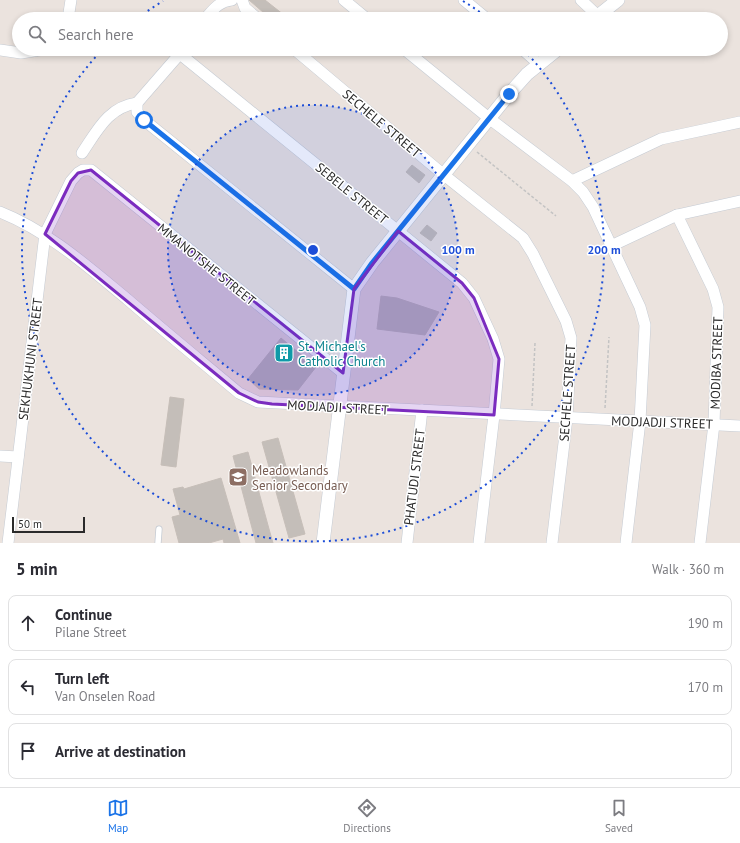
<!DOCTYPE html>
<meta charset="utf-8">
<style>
:root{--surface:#fff;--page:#f7f7f7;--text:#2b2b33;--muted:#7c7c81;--line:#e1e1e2;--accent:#1a73e8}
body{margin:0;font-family:"PT Sans",sans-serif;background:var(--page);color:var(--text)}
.scale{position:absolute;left:12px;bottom:10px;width:73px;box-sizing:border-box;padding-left:4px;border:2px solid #2a2a2a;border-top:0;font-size:11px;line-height:14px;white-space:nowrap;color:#2a2a2a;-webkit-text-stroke:3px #fff;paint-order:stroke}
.stop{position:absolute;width:12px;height:12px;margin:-9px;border:3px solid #1a73e8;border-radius:50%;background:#fff}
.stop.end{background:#1a73e8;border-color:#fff;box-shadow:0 1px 4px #0008}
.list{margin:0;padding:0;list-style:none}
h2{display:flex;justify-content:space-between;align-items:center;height:52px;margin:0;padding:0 16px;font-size:17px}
h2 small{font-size:13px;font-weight:400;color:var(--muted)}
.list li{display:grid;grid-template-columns:26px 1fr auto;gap:12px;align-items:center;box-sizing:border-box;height:56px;margin:0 8px 8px;padding:0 8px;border:1px solid var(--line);border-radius:8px}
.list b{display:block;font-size:15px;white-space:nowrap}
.list p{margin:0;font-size:13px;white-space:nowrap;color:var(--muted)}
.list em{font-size:13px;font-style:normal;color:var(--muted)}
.icon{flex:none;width:22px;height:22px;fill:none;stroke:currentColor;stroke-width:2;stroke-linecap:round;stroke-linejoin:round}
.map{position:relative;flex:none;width:740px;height:543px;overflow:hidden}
.search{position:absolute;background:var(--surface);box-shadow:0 2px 6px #0003;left:12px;right:12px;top:12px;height:44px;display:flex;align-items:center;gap:10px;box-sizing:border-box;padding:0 14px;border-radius:22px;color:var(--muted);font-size:15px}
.sheet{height:244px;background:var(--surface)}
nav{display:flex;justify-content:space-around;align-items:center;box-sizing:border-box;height:56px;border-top:1px solid var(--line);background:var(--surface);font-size:11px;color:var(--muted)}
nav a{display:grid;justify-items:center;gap:2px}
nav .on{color:var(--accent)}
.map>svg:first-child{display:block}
.building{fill:#c4beb9;stroke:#c6beb8}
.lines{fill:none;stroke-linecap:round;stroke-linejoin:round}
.service-casing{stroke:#c5cbd3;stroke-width:7}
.minor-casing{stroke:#c5cbd3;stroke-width:12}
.tertiary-casing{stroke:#c5cbd3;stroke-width:14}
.path{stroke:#c3c3c3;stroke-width:1.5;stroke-dasharray:3 2;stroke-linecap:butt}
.service{stroke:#fff;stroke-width:5.5}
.minor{stroke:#fff;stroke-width:11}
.tertiary{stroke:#fff;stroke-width:13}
.route{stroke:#1a73e8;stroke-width:5}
.marked{fill:#7b2cbf;fill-opacity:0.2;stroke:#7b2cbf;stroke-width:3;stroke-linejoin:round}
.ring{fill:none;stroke:#1d4ed8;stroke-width:2;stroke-dasharray:2 4}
.labels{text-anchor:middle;stroke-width:3;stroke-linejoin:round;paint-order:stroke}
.street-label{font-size:13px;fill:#2a2a2a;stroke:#fff}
.culture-label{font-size:13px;fill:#0d838f;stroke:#fff;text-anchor:start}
.education-label{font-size:13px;fill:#785e54;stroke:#fff;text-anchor:start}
.centre{fill:#1d4ed8;stroke:#fff;stroke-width:2}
.ring-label{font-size:12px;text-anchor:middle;font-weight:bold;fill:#1d4ed8;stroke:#fff;stroke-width:3;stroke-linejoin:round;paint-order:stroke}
</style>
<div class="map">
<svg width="740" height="543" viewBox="0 0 740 543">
<rect width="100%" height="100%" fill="#ebe3de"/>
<!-- building -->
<g class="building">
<polygon points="249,0 265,0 289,19 271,19"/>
<polygon points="412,165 425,175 419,183 406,172"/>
<polygon points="427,225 437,233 431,241 420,233"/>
<polygon points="381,296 397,298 439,312 425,335 377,329"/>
<polygon points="281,338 316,367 298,390 259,389 248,379"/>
<polygon points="170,397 184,399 176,467 161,465"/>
<polygon points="278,438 305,534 289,538 262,442"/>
<polygon points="248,452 269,529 273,543 256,543 233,456"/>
<polygon points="221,478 240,543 224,543 223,539 209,543 179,543 172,517 180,515 173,489 183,487 184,489"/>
</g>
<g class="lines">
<defs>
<polyline id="service" points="158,543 159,529"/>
<g id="minor">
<polyline points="242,0 245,8 258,19"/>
<polyline points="344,0 367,19"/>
<polyline points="464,0 487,19"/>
<polyline points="581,0 598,16"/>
<polyline points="68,19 71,0"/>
<path d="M205 19C213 10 219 1 232 0"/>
<polyline points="294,49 444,175 523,238 533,254 566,321 571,338 567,418 552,543"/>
<polyline points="404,49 490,119 572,181 583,192 593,207 640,307 645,325 640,421 626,543"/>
<polyline points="522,49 539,64"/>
<polyline points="0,50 21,53 46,49"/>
<polyline points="180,54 462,283 474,298 493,339 499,359 494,415 479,543"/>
<polyline points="137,103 137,112 144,120 354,289"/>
<polyline points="137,103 184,49"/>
<path d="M82 153C97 131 108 107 137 103"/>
<polyline points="572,181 661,139 740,122"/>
<path d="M0 212C48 231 87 266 127 299 164 331 202 362 239 393L258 402 740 426"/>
<polyline points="677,215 713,289 718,307 714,424 700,543"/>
<polyline points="611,246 677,215 740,201"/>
<polyline points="0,456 18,457"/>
<polyline points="8,543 45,234 71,181 78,173 83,170 91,170 343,373"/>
<polyline points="407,543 422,410"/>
</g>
<g id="tertiary">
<polyline points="594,19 618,0"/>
<polyline points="323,543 354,289 372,263 509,94 527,74 558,49"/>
</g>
</defs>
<!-- service casing -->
<use href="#service" class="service-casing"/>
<!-- minor casing -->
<use href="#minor" class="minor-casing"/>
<!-- tertiary casing -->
<use href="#tertiary" class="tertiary-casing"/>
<!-- path -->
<g class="path">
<polyline points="477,152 556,216"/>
<polyline points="532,406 535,343"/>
<polyline points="605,408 609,337"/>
</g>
<!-- service -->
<use href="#service" class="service"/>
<!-- minor -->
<use href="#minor" class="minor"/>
<!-- tertiary -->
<use href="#tertiary" class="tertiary"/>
</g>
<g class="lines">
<!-- route -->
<polyline class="route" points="144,120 354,289 372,263 509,94"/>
</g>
<!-- marked area -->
<path class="marked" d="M91 170 343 373 354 289 398 231 462 283 474 298 499 359 494 415 272 404 258 402 239 393 45 234 71 181 78 173Z"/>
<!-- distance rings -->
<circle cx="313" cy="250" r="145" fill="#1d4ed8" fill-opacity=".12"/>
<g class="ring">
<circle cx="313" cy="250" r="145"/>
<path d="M138 18A291 291 0 0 1 163 1M463 1A291 291 0 0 1 488 18M524 50A291 291 0 1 1 102 50"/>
</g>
<!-- icons -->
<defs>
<symbol id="building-square" viewBox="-11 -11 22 22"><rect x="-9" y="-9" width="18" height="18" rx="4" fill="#0f9aa8" stroke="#fff"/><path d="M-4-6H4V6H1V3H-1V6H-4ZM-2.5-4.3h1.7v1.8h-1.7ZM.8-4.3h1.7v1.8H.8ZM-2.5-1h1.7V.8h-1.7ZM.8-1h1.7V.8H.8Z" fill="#fff"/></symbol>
<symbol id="school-square" viewBox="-11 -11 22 22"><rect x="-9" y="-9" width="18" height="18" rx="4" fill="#8d6e63" stroke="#fff"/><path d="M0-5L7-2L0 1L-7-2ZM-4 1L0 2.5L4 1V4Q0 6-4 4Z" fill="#fff"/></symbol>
</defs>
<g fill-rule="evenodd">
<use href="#building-square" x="273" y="342" width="22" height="22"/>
<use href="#school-square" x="227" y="466" width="22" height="22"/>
</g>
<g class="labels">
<!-- street labels -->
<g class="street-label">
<text transform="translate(382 123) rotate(40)" y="5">SECHELE STREET</text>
<text transform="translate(352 193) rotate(39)" y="5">SEBELE STREET</text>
<text transform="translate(207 264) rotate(39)" y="5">MMANOTSHE STREET</text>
<text transform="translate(30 359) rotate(-83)" y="5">SEKHUKHUNI STREET</text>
<text transform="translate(716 363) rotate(-88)" y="5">MODIBA STREET</text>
<text transform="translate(567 393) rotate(-86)" y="5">SECHELE STREET</text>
<text transform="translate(338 407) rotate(3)" y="5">MODJADJI STREET</text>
<text transform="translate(662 422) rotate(2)" y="5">MODJADJI STREET</text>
<text transform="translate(414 477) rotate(-83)" y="5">PHATUDI STREET</text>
</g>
<!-- culture labels -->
<g class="culture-label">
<text x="298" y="351">St. Michael's<tspan x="298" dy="15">Catholic Church</tspan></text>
</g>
<!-- education labels -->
<g class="education-label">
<text x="252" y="475">Meadowlands<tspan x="252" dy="15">Senior Secondary</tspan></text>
</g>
</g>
<circle cx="313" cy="250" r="6" class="centre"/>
<g class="ring-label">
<text x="458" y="254">100 m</text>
<text x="604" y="254">200 m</text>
</g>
</svg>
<div class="scale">50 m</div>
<div class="stop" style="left:144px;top:120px"></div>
<div class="stop end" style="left:509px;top:94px"></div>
<div class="search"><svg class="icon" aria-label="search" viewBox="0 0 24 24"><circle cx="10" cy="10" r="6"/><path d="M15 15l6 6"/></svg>Search here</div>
</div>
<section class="sheet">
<h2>5 min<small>Walk · 360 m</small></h2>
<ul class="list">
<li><svg class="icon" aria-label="ahead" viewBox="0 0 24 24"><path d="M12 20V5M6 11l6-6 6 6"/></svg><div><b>Continue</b><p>Pilane Street</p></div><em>190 m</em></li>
<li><svg class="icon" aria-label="left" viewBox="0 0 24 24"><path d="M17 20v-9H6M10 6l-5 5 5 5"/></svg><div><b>Turn left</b><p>Van Onselen Road</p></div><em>170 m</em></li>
<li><svg class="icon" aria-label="arrive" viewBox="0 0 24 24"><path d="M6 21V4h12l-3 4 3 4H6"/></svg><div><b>Arrive at destination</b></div></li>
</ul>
</section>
<nav>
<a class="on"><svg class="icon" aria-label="map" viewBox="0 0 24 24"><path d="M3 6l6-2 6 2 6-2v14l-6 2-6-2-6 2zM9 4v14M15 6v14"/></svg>Map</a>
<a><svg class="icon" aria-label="directions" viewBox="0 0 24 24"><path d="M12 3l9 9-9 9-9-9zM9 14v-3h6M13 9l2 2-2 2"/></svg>Directions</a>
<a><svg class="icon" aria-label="saved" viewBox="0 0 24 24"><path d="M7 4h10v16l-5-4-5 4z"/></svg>Saved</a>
</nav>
